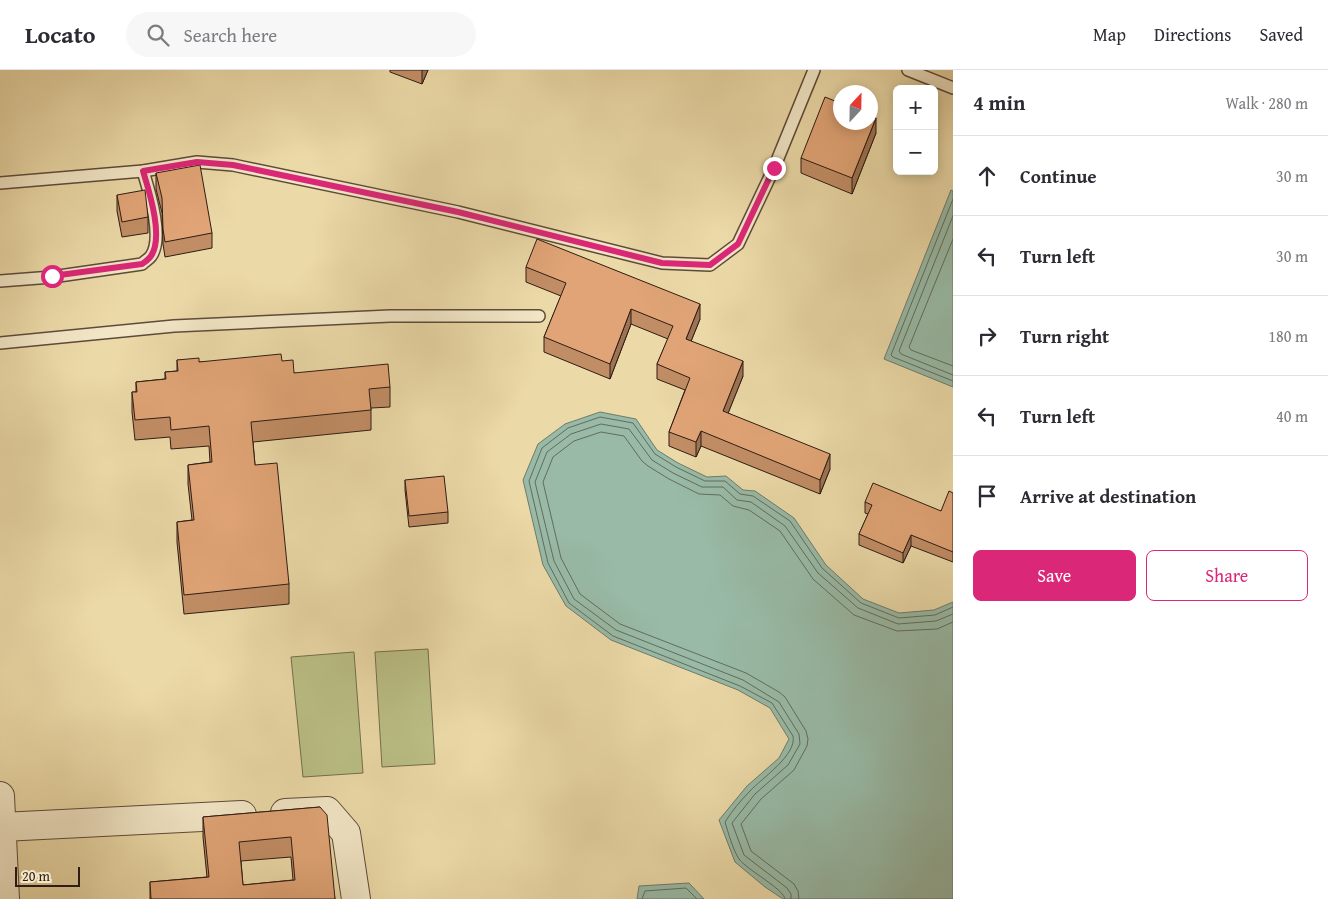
<!DOCTYPE html>
<meta charset="utf-8">
<style>
:root{--surface:#fff;--page:#f7f7f7;--text:#2b2b33;--muted:#7c7c81;--line:#e1e1e2;--accent:#db2777}
body{margin:0;font-family:"Gentium Book Plus",serif;background:var(--page);color:var(--text)}
.controls{position:absolute;right:15px;top:15px;display:grid;overflow:hidden;border-radius:8px;box-shadow:0 2px 12px #0003}
.controls button{width:45px;height:45px;display:grid;place-items:center;padding:0;border:0;border-bottom:1px solid var(--line);background:var(--surface);color:var(--text);font:25px sans-serif}
.compass{position:absolute;left:833px;top:15px;width:45px;height:45px;border-radius:50%;background:var(--surface);box-shadow:0 2px 12px #0003;rotate:22deg}
.scale{position:absolute;left:15px;bottom:12px;width:65px;box-sizing:border-box;padding-left:5px;border:2px solid #2e1c15;border-top:0;font-size:14px;line-height:18px;white-space:nowrap;color:#2e1c15;-webkit-text-stroke:4px #f2e6c6;paint-order:stroke}
.stop{position:absolute;width:15px;height:15px;margin:-11px;border:4px solid #db2777;border-radius:50%;background:#fff}
.stop.end{background:#db2777;border-color:#fff;box-shadow:0 1px 5px #0008}
.list{margin:0;padding:0;list-style:none}
h2{display:flex;justify-content:space-between;align-items:center;height:65px;margin:0;padding:0 20px;font-size:21px}
h2 small{font-size:16px;font-weight:400;color:var(--muted)}
.list li{display:grid;grid-template-columns:32px 1fr auto;gap:15px;align-items:center;box-sizing:border-box;height:80px;padding:0 20px;border-top:1px solid var(--line)}
.list b{display:block;font-size:19px;white-space:nowrap}
.list em{font-size:16px;font-style:normal;color:var(--muted)}
.actions{display:flex;gap:10px;padding:15px 20px}
.actions a{flex:1;padding:11px 0;border:1px solid var(--accent);border-radius:8px;text-align:center;font-size:18px;color:var(--accent)}
.actions .main{background:var(--accent);color:#fff}
.icon{flex:none;width:28px;height:28px;fill:none;stroke:currentColor;stroke-width:2;stroke-linecap:round;stroke-linejoin:round}
.map{position:relative;flex:none;width:953px;height:829px;overflow:hidden}
header{display:flex;align-items:center;gap:30px;box-sizing:border-box;height:70px;padding:0 25px;background:var(--surface);border-bottom:1px solid var(--line)}
header strong{font-size:24px}
nav{display:flex;gap:28px;margin-inline-start:auto;font-size:18px}
.search{width:350px;height:45px;background:var(--page);display:flex;align-items:center;gap:12px;box-sizing:border-box;padding:0 18px;border-radius:28px;color:var(--muted);font-size:19px}
main{display:flex}
aside{flex:1;background:var(--surface)}
.map>svg:first-child{display:block}
.green{fill:#babf85;stroke:#746e4d}
.water{fill:#98baa6;stroke:#6e7b6c}
.lines{fill:none;stroke-linecap:round;stroke-linejoin:round}
.shore{stroke:#636b5e;stroke-width:1}
.service-casing{stroke:#5d4b3a;stroke-width:14}
.tertiary-casing{stroke:#5d4b3a;stroke-width:30}
.service{stroke:#f2e6c6;stroke-width:11}
.tertiary{stroke:#f2e6c6;stroke-width:28}
.wall{fill:#c18d65;stroke:#2e1c15;fill-rule:evenodd}
.shaded-wall{fill:#9d7353;stroke:#2e1c15}
.building{fill:#e0a476;stroke:#2e1c15;fill-rule:evenodd}
.route{stroke:#db2777;stroke-width:6}
</style>
<header>
<strong>Locato</strong>
<div class="search"><svg class="icon" aria-label="search" viewBox="0 0 24 24"><circle cx="10" cy="10" r="6"/><path d="M15 15l6 6"/></svg>Search here</div>
<nav><a>Map</a><a>Directions</a><a>Saved</a></nav>
</header>
<main>
<div class="map">
<svg width="953" height="829" viewBox="0 0 953 829">
<rect width="100%" height="100%" fill="#ebd9a7"/>
<filter id="stains"><feTurbulence type="fractalNoise" baseFrequency=".004" numOctaves="4"/><feColorMatrix values="0 0 0 0 .2 0 0 0 0 .09 0 0 0 0 .02 0 0 0 .5 -.17"/></filter>
<radialGradient id="worn" r=".72"><stop offset=".6" stop-color="#630" stop-opacity="0"/><stop offset="1" stop-color="#630" stop-opacity=".3"/></radialGradient>
<!-- green -->
<g class="green">
<polygon points="428,579 435,694 382,697 375,582"/>
<polygon points="354,582 363,703 303,707 291,587"/>
</g>
<!-- water -->
<g class="water">
<polygon points="951,120 953,121 953,317 884,289"/>
<polygon points="600,342 636,349 657,380 678,393 707,407 726,406 743,420 755,421 794,448 826,495 863,529 899,543 934,540 953,532 953,829 783,829 765,817 735,792 719,750 747,716 779,688 789,669 770,638 738,620 611,570 566,536 543,495 523,410 538,374 565,354"/>
<polygon points="689,813 704,829 637,829 639,816"/>
</g>
<g class="lines">
<!-- shore -->
<g class="shore">
<polyline points="953,129 891,285 893,287 953,311"/>
<polyline points="953,146 899,281 901,284 953,305"/>
<polyline points="953,169 909,277 911,280 953,296"/>
<polyline points="642,829 645,821 686,818 697,829"/>
<path d="M785 829C784 819 747 800 739 789 733 780 728 762 725 752 732 741 741 730 750 721 762 708 797 685 793 666L772 633 740 616 613 566 569 533 548 493 529 411 542 378 568 358 600 347 633 353 655 384 676 397 705 411H725L740 424 753 426 790 451 822 498 861 533 899 548 935 545 953 537"/>
<polyline points="791,829 791,824 787,818 744,785 732,753 755,724 788,695 800,674 799,664 779,632 743,610 616,560 574,529 554,491 535,412 547,382 571,364 601,354 629,359 652,390 673,403 702,417 723,417 737,430 751,432 785,456 818,503 858,538 898,554 936,551 953,544"/>
<polyline points="799,829 798,821 794,814 751,781 741,754 761,729 794,700 807,676 808,669 806,661 785,627 779,622 746,603 620,554 580,524 561,488 543,412 553,387 574,371 601,362 624,366 642,391 648,396 669,409 699,424 720,425 733,436 749,440 780,461 813,509 854,545 897,561 937,559 953,552"/>
</g>
<defs>
<g id="service">
<polyline points="908,0 953,18"/>
<polyline points="0,113 143,101 197,92 233,95 458,142 662,193 710,195 738,174 774,98 814,0"/>
<path d="M0 211 52 207 142 194C145 191 149 189 151 186 164 168 149 121 143 101"/>
<polyline points="0,273 174,256 390,246 539,246"/>
</g>
<g id="tertiary">
<polyline points="0,726 5,829"/>
<polyline points="285,743 327,741 346,763 356,829"/>
<polyline points="2,757 242,745"/>
</g>
</defs>
<!-- service casing -->
<use href="#service" class="service-casing"/>
<!-- tertiary casing -->
<use href="#tertiary" class="tertiary-casing"/>
<!-- service -->
<use href="#service" class="service"/>
<!-- tertiary -->
<use href="#tertiary" class="tertiary"/>
</g>
<!-- wall -->
<g class="wall">
<polygon points="390,0 428,0 422,14 390,2"/>
<polygon points="876,63 852,124 801,103 801,88"/>
<polygon points="156,103 212,163 212,178 165,187 163,174 162,143 156,119"/>
<polygon points="117,125 148,147 148,163 122,167 117,141"/>
<polygon points="526,197 700,249 691,271 743,306 728,343 830,399 820,424 701,376 696,387 669,376 669,362 685,320 657,309 657,294 668,269 631,254 610,309 544,282 544,267 561,226 526,212"/>
<polygon points="177,290 199,292 282,291 294,303 390,317 390,337 371,338 371,360 253,372 255,395 289,514 289,534 184,544 177,472 177,452 192,450 188,414 188,395 210,392 209,376 171,379 170,367 135,370 132,342 132,322 136,322 136,312 165,309 165,302 177,301"/>
<polygon points="405,410 448,442 448,453 409,457 405,420"/>
<polygon points="953,423 953,492 911,476 903,493 859,475 859,464 868,444 865,443 865,432 941,441"/>
<path d="M320 737 335 829H150V812L207 807 203 767V747ZM291 787 293 810 243 815 241 791Z"/>
</g>
<!-- shaded-wall -->
<g class="shaded-wall">
<polygon points="422,0 428,0 422,14"/>
<polygon points="876,48 876,63 852,124 852,108"/>
<polygon points="700,234 700,249 686,284 686,269"/>
<polygon points="631,239 631,254 610,309 610,294"/>
<polygon points="743,291 743,306 723,356 723,341"/>
<polygon points="701,361 701,376 696,387 696,372"/>
<polygon points="830,384 830,399 820,424 820,410"/>
<polygon points="911,465 911,476 903,493 903,483"/>
</g>
<!-- building -->
<g class="building">
<polygon points="825,27 840,33 840,52 870,52 870,45 876,48 852,108 801,88"/>
<polygon points="200,95 212,163 165,172 163,159 162,128 156,103"/>
<polygon points="145,120 148,147 122,152 117,125"/>
<polygon points="537,169 700,234 686,269 743,291 723,341 830,384 820,410 701,361 696,372 669,362 690,308 657,294 673,256 631,239 610,294 544,267 566,213 526,197"/>
<polygon points="281,284 282,291 293,290 294,303 388,294 390,317 369,319 371,340 251,352 255,395 277,393 289,514 184,525 177,452 194,450 188,395 212,392 209,356 171,360 170,347 135,350 132,322 137,322 136,312 166,309 165,302 178,301 177,290 199,288 199,292"/>
<polygon points="444,406 448,442 409,446 405,410"/>
<polygon points="873,413 941,441 949,421 953,423 953,482 911,465 903,483 859,464 872,435 865,432"/>
<path d="M320 737 327 745 335 829H151L150 812 209 807 203 747ZM291 767 295 810 243 815 239 772Z"/>
</g>
<g class="lines">
<!-- route -->
<path class="route" d="M52 206 142 194C145 192 149 189 151 186 164 167 149 121 143 101L197 92 233 95 458 142 662 193 710 195 738 174 774 98"/>
</g>
<rect width="100%" height="100%" filter="url(#stains)"/>
<rect width="100%" height="100%" fill="url(#worn)"/>
</svg>
<div class="controls">
<button>+</button>
<button>−</button>
</div>
<svg class="compass" viewBox="-18 -18 36 36"><path d="M0-13l5 13h-10z" fill="#e53935"/><path d="M0 13l5-13h-10z" fill="#7c7c81"/></svg>
<div class="scale">20 m</div>
<div class="stop" style="left:52px;top:206px"></div>
<div class="stop end" style="left:774px;top:98px"></div>
</div>
<aside>
<h2>4 min<small>Walk · 280 m</small></h2>
<ul class="list">
<li><svg class="icon" aria-label="ahead" viewBox="0 0 24 24"><path d="M12 20V5M6 11l6-6 6 6"/></svg><div><b>Continue</b></div><em>30 m</em></li>
<li><svg class="icon" aria-label="left" viewBox="0 0 24 24"><path d="M17 20v-9H6M10 6l-5 5 5 5"/></svg><div><b>Turn left</b></div><em>30 m</em></li>
<li><svg class="icon" aria-label="right" viewBox="0 0 24 24"><path d="M7 20v-9h11M14 6l5 5-5 5"/></svg><div><b>Turn right</b></div><em>180 m</em></li>
<li><svg class="icon" aria-label="left" viewBox="0 0 24 24"><path d="M17 20v-9H6M10 6l-5 5 5 5"/></svg><div><b>Turn left</b></div><em>40 m</em></li>
<li><svg class="icon" aria-label="arrive" viewBox="0 0 24 24"><path d="M6 21V4h12l-3 4 3 4H6"/></svg><div><b>Arrive at destination</b></div></li>
</ul>
<div class="actions"><a class="main">Save</a><a>Share</a></div>
</aside>
</main>
